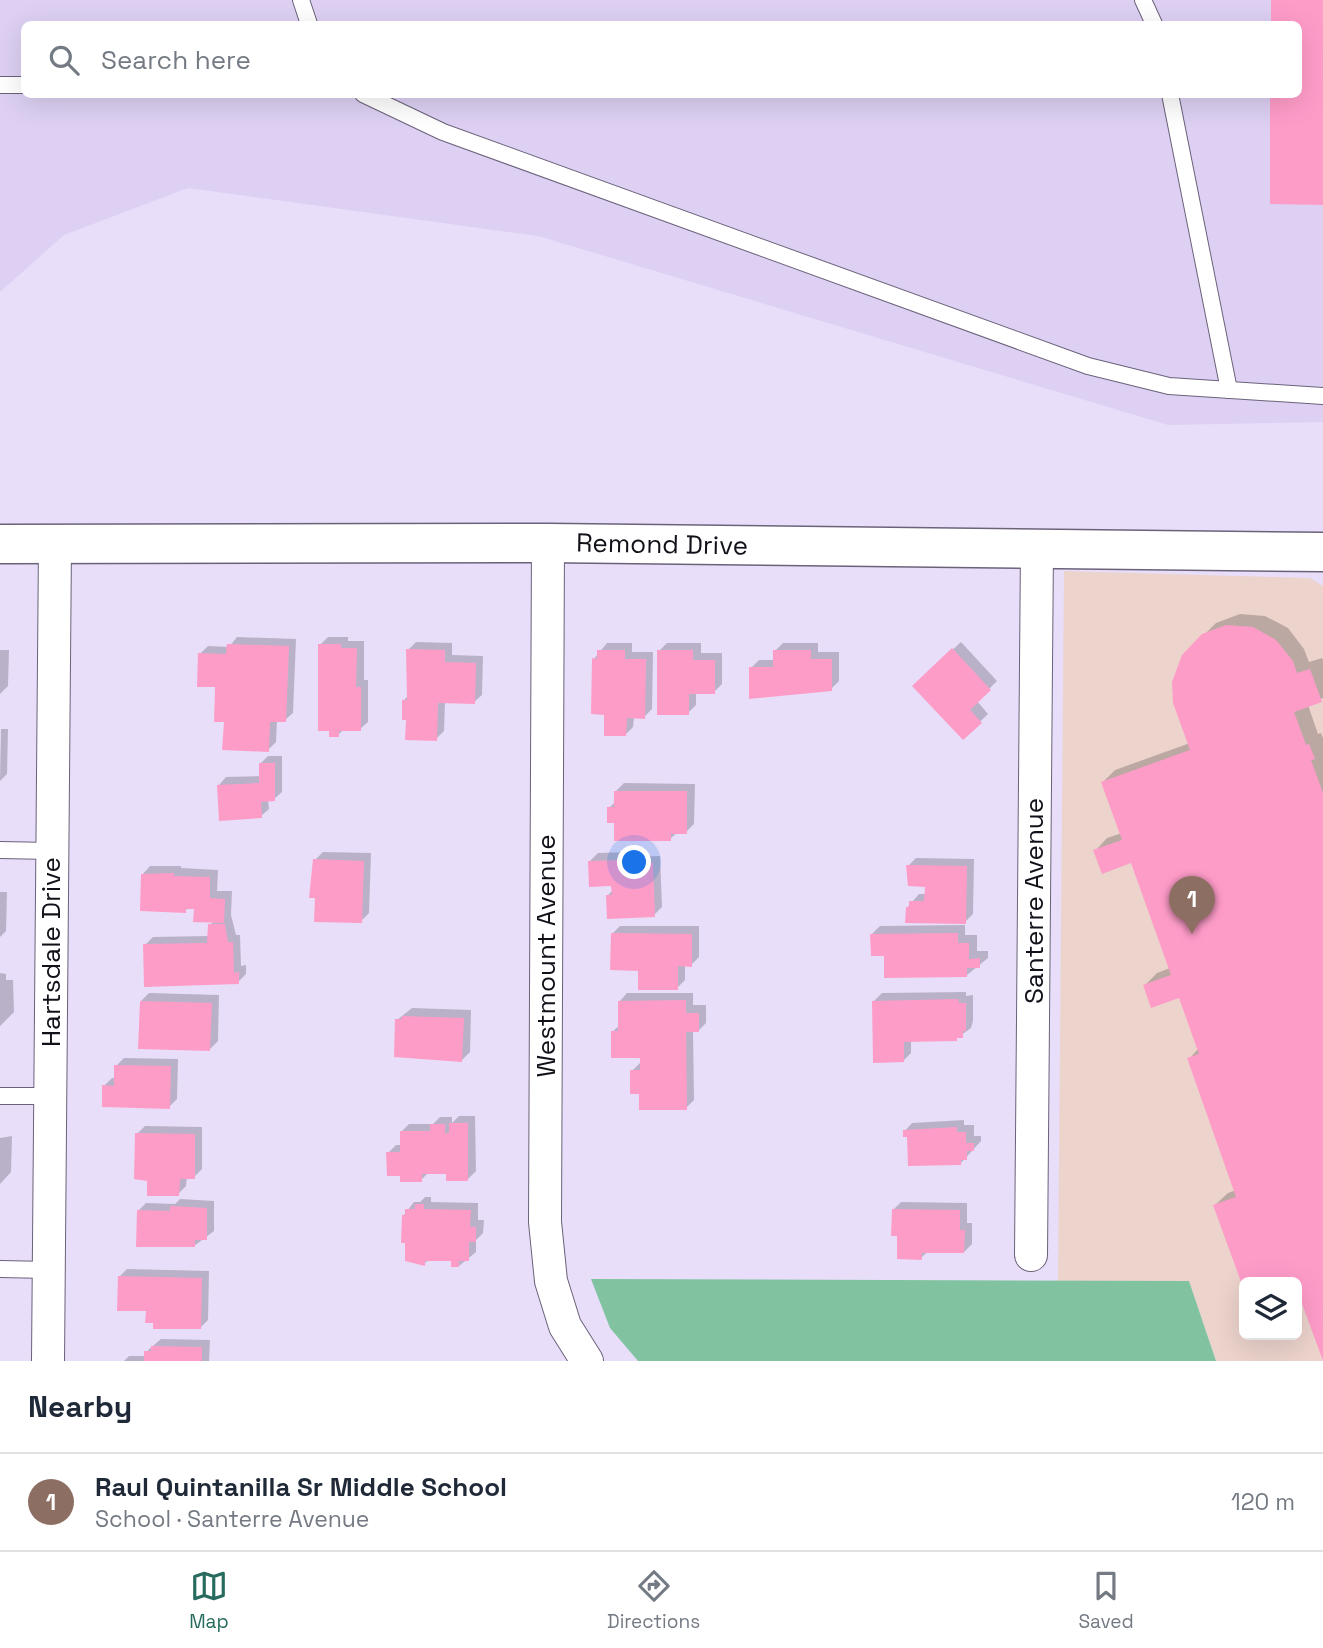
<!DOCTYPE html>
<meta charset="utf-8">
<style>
:root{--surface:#fff;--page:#f6f6f7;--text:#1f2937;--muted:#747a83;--line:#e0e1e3;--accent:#276b5e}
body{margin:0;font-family:"Space Grotesk",sans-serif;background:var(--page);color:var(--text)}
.controls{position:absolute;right:21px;bottom:21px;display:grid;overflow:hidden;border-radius:10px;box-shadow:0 7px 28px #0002}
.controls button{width:63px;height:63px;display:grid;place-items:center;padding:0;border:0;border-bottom:2px solid var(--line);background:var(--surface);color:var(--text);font:35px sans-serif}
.you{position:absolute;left:635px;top:863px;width:24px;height:24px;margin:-18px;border:5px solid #fff;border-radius:50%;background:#1a73e8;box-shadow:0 0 0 10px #1a73e833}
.badge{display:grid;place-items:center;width:46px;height:46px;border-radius:50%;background:var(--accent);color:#fff;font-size:23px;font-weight:700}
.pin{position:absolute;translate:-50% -58px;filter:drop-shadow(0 2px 4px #0008)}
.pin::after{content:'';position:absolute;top:37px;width:24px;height:21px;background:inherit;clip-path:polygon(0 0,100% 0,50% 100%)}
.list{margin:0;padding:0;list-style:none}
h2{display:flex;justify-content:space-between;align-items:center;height:91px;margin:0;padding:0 28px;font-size:30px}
h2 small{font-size:23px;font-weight:400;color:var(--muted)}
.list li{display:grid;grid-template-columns:46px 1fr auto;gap:21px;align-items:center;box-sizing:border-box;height:98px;padding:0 28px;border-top:2px solid var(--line)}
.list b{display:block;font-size:26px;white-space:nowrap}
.list p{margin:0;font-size:23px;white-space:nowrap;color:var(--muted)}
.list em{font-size:23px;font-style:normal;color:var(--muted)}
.icon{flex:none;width:38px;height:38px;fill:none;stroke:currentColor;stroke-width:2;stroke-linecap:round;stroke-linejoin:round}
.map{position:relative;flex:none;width:1323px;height:1361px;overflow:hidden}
.search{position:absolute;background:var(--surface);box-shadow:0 7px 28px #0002;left:21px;right:21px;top:21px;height:77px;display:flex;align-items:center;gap:18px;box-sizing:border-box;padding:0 24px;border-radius:10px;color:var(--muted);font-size:26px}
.sheet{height:189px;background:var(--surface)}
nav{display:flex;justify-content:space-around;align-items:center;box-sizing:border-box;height:98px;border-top:2px solid var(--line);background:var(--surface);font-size:19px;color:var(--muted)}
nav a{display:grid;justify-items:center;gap:4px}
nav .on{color:var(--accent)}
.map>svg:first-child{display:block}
.built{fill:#ddd0f3;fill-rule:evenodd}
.education{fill:#ecd3cc;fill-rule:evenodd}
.green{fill:#81c3a1}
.shadow{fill:#0003}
.building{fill:#fe9cc8}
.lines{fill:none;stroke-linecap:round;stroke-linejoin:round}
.service-casing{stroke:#6b627a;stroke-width:18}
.minor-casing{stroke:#6b627a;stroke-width:34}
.tertiary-casing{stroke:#6b627a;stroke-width:41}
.service{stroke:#fff;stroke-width:16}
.minor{stroke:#fff;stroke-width:32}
.tertiary{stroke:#fff;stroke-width:38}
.labels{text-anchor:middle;stroke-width:5;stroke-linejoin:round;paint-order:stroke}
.street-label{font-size:26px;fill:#131019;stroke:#fff}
</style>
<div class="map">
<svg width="1323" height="1361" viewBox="0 0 1323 1361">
<rect width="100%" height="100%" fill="#e8def9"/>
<!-- built -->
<path class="built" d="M0 0H1323V422L1168 425 538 236 188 188 64 235 0 292ZM24 24H1298V94H24Z"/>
<!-- education -->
<path class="education" d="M1064 571 1310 578 1323 586V1361H1216L1189 1281H1058ZM1244 1282H1297V1335H1244Z"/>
<!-- green -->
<polygon class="green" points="591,1279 1189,1281 1216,1361 638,1361 610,1328"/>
<!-- shadow -->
<g class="shadow">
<polygon points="1240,614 1265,616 1288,628 1304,649 1309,662 1322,658 1323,660 1323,698 1308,705 1318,734 1321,733 1323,738 1323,1358 1295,1281 1244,1282 1244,1286 1215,1205 1228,1193 1236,1190 1189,1059 1199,1048 1180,995 1145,985 1157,973 1170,968 1132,861 1095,851 1107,838 1122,833 1103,782 1115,770 1190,743 1183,656 1216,623"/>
<polygon points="237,637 296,639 293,713 285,720 277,720 276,742 268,750 225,720 217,686 200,654 208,646 229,647"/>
<polygon points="328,637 348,637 348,641 364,641 364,680 368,680 368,722 360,729 344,729 338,735 331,729 320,645"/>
<polygon points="416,642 452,643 452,655 483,656 482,695 474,702 445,701 444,731 436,739 408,718 404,700 409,695 408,650"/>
<polygon points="961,642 997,681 977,701 988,714 963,738 914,686"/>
<polygon points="607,643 632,643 632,652 653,652 652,709 644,717 634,717 633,727 626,734 606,713 594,659"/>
<polygon points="667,643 701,643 701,653 722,653 722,684 714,692 696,692 696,705 688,713 659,651"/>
<polygon points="783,643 818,643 818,652 839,652 839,681 831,689 751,668 759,660 775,660 775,651"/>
<polygon points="0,650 9,650 8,686 0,694"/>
<polygon points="1,729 8,729 7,774 0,781"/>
<polygon points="268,756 282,756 282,792 274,799 268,800 269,809 261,816 219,785 226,777 261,776 260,764"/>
<polygon points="624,783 695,784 694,824 686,832 678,832 670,839 616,821 609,808 616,801 616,791"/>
<polygon points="323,852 371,853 369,913 361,921 315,860"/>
<polygon points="631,852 631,857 660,856 662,907 654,915 608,895 613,890 613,884 590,861 598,853"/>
<polygon points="916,858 974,859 973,914 965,922 907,908 919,894 926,894 926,885 908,866"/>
<polygon points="150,866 181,866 181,868 218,870 217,891 232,891 231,915 236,935 240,935 241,966 246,965 246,974 238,982 145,945 153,937 209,936 210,925 214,921 195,907 189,907 185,911 143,874"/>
<polygon points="0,892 7,892 6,931 0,937"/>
<polygon points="965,925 965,935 977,935 977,951 988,951 988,958 967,975 885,954 872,934 880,926"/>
<polygon points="620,926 699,926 699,957 691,965 685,965 685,980 677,988 640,969 612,934"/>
<polygon points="0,973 6,974 6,980 13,980 14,1012 0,1026"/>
<polygon points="966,992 966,996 973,995 973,1021 971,1028 956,1039 911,1040 911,1053 903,1061 874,1001 882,993"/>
<polygon points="149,993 219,995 218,1041 210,1049 141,1001"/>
<polygon points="627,993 693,993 693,1005 706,1005 706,1023 698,1031 693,1031 694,1100 686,1108 641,1093 632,1071 640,1063 642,1056 612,1032 620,1025 620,1001"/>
<polygon points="412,1008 471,1010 470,1052 462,1060 397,1020"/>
<polygon points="124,1058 178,1059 177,1099 169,1107 104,1086 112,1078 116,1078 116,1066"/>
<polygon points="459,1116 475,1116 476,1171 468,1179 448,1172 429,1172 421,1180 402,1175 388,1153 396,1145 401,1145 401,1132 409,1124 433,1124 440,1117 452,1117 452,1123"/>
<polygon points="964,1120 964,1125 974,1125 974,1136 981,1136 981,1141 960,1164 905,1131 912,1123"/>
<polygon points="145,1126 202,1127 202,1169 194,1177 187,1177 186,1186 178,1194 149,1180 137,1134"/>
<polygon points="12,1136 11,1172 0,1184 0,1138"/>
<polygon points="425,1197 431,1197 431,1202 478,1203 478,1220 484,1220 483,1233 476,1240 476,1252 459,1266 452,1260 429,1259 424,1264 403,1216 414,1202 420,1202"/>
<polygon points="180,1199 214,1201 214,1231 194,1246 138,1211 146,1203 175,1204"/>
<polygon points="901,1202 967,1203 967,1223 972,1223 972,1244 964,1252 928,1251 921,1258 899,1234 893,1210"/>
<polygon points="127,1269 209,1271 208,1320 200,1328 148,1310 119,1277"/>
<polygon points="161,1339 210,1340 209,1361 124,1361 129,1356 146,1356 146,1352"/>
</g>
<!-- building -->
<g class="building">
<polygon points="1271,0 1323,0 1323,205 1270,204 1270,94 1298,94 1298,24 1271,24"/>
<polygon points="1226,625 1253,627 1276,640 1293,661 1297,673 1310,669 1322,702 1294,712 1306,745 1309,744 1315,759 1311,760 1323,793 1323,1361 1297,1290 1297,1282 1244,1282 1244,1290 1213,1205 1236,1197 1187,1058 1199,1054 1179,998 1151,1008 1143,985 1171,975 1131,863 1102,874 1093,850 1122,840 1101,782 1190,750 1173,703 1172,682 1182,655 1202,634"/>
<polygon points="227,644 289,646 286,722 270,722 269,752 222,750 224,722 214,722 215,687 197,687 198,653 226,654"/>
<polygon points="318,644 341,644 341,648 357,648 356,687 361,687 361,731 339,731 339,737 329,737 329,731 318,731"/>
<polygon points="952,648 991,690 970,710 982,723 963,740 912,686"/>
<polygon points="406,649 445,650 445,662 476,663 475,704 438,703 437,741 405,740 406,720 402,720 402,700 407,700"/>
<polygon points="597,650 625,650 625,659 646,659 645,719 627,718 626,736 604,736 604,715 591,714 592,658 597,659"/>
<polygon points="657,650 693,650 693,660 715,660 715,694 689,694 689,715 657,715"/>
<polygon points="773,650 811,650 811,659 832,659 832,691 749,699 749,667 773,667"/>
<polygon points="259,763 275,763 275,801 261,802 262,818 219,821 217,785 259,783"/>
<polygon points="614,791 687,791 687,834 671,834 671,841 614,841 614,823 607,823 607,807 614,807"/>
<polygon points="313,859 364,861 362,923 314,922 315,898 309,898"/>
<polygon points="624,860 624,864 653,863 655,917 607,919 606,895 612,895 611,886 589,887 588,861"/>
<polygon points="906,865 967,866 966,924 905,923 906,907 909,907 909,901 924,901 925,887 908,886"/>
<polygon points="174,873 174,876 210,877 210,898 225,899 224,923 193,922 194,909 186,909 186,913 140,911 141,874"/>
<polygon points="208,924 225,924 228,942 233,942 234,973 239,972 239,984 144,987 143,944 207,943"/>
<polygon points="611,933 692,934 692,967 678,966 678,990 638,990 638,971 610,970"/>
<polygon points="958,933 958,943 969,943 969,959 980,958 980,968 967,968 967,977 884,978 884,956 871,956 870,934"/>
<polygon points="958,999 959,1003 966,1003 966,1031 963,1031 963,1038 957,1038 957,1041 904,1042 904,1062 873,1063 872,1001"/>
<polygon points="686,1000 686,1013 699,1013 699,1032 686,1032 687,1110 639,1110 639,1094 630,1094 630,1070 640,1070 640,1058 611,1058 611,1031 618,1031 618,1001"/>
<polygon points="140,1001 212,1003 210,1051 138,1049"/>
<polygon points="402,1016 464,1018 462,1062 394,1057 395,1019 402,1019"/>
<polygon points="114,1065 171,1066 170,1109 102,1107 102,1085 114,1086"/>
<polygon points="449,1123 468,1123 468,1181 446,1181 446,1174 422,1174 422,1182 400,1182 400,1176 387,1176 386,1152 400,1152 400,1131 430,1131 430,1124 445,1124 445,1133 449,1133"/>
<polygon points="957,1127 957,1132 966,1132 966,1143 974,1143 974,1151 967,1151 967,1160 961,1160 961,1165 908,1166 907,1137 903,1137 903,1130"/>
<polygon points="135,1133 195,1134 195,1179 180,1179 179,1196 147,1196 147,1181 134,1179"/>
<polygon points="415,1204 424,1204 424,1209 471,1210 470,1227 476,1227 476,1242 469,1242 469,1261 459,1261 459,1267 451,1267 451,1261 425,1261 425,1266 405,1261 405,1243 401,1243 402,1215 405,1215 405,1209 415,1209"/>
<polygon points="170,1206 207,1208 207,1240 195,1240 195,1247 136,1247 137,1210 170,1211"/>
<polygon points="892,1209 960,1210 960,1230 965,1230 964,1253 922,1253 922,1260 897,1259 897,1236 891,1236"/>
<polygon points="118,1276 202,1278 201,1329 153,1329 153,1323 145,1323 146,1311 117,1311"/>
<polygon points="151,1346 202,1347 202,1361 144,1361 144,1351 151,1351"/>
</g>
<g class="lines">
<defs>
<g id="service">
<polyline points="301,0 309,24"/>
<polyline points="1143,0 1154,24"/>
<polyline points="0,85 24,85"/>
<polyline points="363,94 443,132 1088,366 1169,386 1323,396"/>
<polyline points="1170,94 1229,390"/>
<polyline points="0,850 52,851"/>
<polyline points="0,1096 50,1096"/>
<polyline points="0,1269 49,1270"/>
</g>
<g id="minor">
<polyline points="548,543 545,1222 551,1281 565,1326 587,1361"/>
<polyline points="1031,1255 1037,547"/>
<polyline points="48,1361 55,544"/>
</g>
<polyline id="tertiary" points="0,544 548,543 1323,552"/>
</defs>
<!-- service casing -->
<use href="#service" class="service-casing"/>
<!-- minor casing -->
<use href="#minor" class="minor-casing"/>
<!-- tertiary casing -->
<use href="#tertiary" class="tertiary-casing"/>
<!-- service -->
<use href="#service" class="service"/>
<!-- minor -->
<use href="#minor" class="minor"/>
<!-- tertiary -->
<use href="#tertiary" class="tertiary"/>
</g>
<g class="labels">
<!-- street labels -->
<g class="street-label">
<text transform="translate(662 544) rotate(1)" y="9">Remond Drive</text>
<text transform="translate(1034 901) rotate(-90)" y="9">Santerre Avenue</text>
<text transform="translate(51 952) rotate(-90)" y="9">Hartsdale Drive</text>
<text transform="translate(546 956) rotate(-90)" y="9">Westmount Avenue</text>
</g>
</g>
</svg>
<div class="controls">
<button><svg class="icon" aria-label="layers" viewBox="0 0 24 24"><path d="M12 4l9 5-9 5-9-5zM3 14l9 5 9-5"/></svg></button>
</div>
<div class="you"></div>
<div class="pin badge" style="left:1192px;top:934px;background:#8d6e63">1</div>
<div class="search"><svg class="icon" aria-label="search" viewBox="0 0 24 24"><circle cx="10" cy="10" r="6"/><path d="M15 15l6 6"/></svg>Search here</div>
</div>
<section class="sheet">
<h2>Nearby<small></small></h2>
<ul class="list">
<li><span class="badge" style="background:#8d6e63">1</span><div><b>Raul Quintanilla Sr Middle School</b><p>School · Santerre Avenue</p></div><em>120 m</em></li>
</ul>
</section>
<nav>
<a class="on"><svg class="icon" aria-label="map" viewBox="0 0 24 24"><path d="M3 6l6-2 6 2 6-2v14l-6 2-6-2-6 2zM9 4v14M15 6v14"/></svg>Map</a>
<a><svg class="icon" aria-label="directions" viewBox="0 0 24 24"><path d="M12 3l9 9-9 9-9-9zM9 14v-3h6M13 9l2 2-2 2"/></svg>Directions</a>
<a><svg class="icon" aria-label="saved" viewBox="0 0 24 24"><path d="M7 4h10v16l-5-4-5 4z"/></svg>Saved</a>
</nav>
